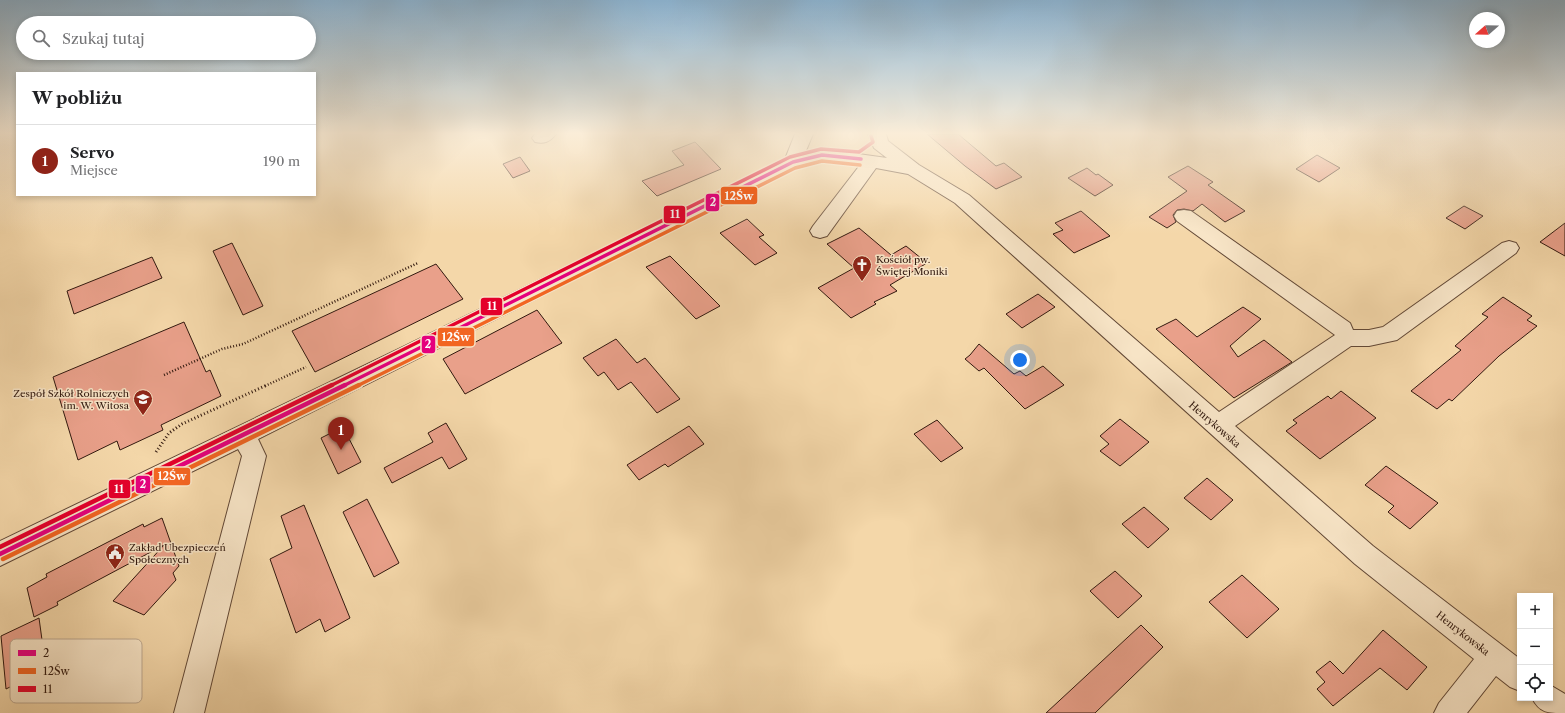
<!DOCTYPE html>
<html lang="pl">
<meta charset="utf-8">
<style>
:root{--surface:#fff;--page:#f6f6f6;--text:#202124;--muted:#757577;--line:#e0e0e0;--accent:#8f2418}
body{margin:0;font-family:"Libre Caslon Text",serif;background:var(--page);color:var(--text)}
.controls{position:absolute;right:12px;bottom:12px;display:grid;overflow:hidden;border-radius:0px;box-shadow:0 2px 6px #0003}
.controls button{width:36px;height:36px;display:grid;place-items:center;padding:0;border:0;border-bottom:1px solid var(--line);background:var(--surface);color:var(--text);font:20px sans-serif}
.compass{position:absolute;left:1469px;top:12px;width:36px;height:36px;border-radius:50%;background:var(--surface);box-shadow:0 2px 6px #0003;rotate:250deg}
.you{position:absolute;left:1020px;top:360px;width:14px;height:14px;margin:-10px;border:3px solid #fff;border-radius:50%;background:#1a73e8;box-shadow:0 0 0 6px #1a73e833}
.badge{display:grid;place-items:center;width:26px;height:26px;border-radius:50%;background:var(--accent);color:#fff;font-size:13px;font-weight:700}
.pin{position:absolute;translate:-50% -33px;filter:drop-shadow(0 1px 2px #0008)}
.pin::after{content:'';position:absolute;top:21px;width:14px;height:12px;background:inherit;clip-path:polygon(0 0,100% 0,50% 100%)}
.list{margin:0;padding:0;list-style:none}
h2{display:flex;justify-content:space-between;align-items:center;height:52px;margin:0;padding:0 16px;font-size:17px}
h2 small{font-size:13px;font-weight:400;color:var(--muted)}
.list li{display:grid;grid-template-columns:26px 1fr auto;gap:12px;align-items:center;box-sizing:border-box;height:72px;padding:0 16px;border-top:1px solid var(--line)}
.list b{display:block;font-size:15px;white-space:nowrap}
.list p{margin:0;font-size:13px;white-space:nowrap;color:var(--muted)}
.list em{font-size:13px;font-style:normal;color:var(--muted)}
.icon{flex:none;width:22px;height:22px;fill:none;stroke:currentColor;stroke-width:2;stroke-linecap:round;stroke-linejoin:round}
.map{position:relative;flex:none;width:1565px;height:713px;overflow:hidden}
.search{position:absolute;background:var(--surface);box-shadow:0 2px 6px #0003;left:16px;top:16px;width:300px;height:44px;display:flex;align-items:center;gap:10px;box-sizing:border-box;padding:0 14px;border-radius:22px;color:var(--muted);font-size:15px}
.panel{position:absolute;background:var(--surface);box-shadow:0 2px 6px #0003;left:16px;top:72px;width:300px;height:124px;border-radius:0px}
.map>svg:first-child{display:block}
.building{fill:#e9a08a;stroke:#32190f}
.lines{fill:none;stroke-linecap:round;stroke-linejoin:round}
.minor-casing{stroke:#624836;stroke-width:2}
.path-far1{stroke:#32190f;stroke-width:2.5;stroke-dasharray:1 2;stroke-linecap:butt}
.path{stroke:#32190f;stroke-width:3;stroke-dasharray:1 2.5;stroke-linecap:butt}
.minor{fill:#f8e5c7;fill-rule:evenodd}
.bus-1-far1-casing{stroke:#f8e5c7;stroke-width:6}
.bus-1-casing{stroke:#f8e5c7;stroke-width:8}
.bus-2-far1-casing{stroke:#f8e5c7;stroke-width:6}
.bus-2-casing{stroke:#f8e5c7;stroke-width:8}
.bus-3-far1-casing{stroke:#f8e5c7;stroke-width:6}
.bus-3-casing{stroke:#f8e5c7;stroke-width:8}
.bus-1-far1{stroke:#e5007d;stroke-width:3.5}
.bus-1{stroke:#e5007d;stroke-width:4.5}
.bus-2-far1{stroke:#f26522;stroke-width:3.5}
.bus-2{stroke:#f26522;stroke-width:4.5}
.bus-3-far1{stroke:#e4002b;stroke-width:3.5}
.bus-3{stroke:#e4002b;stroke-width:4.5}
.labels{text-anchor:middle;stroke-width:3;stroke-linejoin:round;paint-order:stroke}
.poi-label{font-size:10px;fill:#32190f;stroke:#f8e5c7;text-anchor:start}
.street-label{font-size:10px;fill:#32190f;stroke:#f8e5c7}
.key{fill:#f8e5c7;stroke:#bda890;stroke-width:1}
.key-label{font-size:11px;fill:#32190f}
.line-badge{stroke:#f8e5c7;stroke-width:1.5}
.badge-label{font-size:11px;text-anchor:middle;font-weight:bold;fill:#fff}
</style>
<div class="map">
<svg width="1565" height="713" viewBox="0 0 1565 713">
<rect width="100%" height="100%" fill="#f4d7a9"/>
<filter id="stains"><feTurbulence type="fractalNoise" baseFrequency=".005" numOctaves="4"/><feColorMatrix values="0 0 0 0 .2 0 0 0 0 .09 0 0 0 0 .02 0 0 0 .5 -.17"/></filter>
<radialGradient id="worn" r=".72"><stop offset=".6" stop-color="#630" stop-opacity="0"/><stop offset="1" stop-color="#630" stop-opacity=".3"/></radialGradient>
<!-- building -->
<g class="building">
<polygon points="927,134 958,134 996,166 1004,163 1022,177 996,189 965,166"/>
<polygon points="695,142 721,169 657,196 642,181 684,165 672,151"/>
<polygon points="1317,155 1340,168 1319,182 1296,169"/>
<polygon points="520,157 530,171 513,178 503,164"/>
<polygon points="1188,166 1213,182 1208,185 1245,211 1225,222 1202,204 1193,211 1184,209 1177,210 1173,215 1176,222 1167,228 1149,217 1187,191 1168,177"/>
<polygon points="1087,168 1096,175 1098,174 1113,185 1095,196 1068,178"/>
<polygon points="1464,206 1483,216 1465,229 1446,218"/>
<polygon points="1081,211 1110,236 1074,253 1053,234 1063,230 1055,223"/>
<polygon points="747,219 764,235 759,237 777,253 755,265 720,233"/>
<polygon points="1565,223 1565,256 1540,242"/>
<polygon points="859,228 891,255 906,246 927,263 890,285 897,291 874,302 876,304 851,318 818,288 854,268 827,244"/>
<polygon points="232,243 263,306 243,315 213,251"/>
<polygon points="670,256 720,306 696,319 646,267"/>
<polygon points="152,257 162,278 74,314 67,291"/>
<polygon points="436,264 463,299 315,372 292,331"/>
<polygon points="1038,294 1055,307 1022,328 1006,314"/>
<polygon points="1503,297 1532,316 1527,320 1537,326 1499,356 1452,401 1449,399 1437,409 1411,391 1461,350 1455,346 1488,317 1482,314"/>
<polygon points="1243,307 1261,319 1230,346 1238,357 1264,340 1292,362 1234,398 1156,329 1176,319 1197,337"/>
<polygon points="537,310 562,343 465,394 443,359"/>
<polygon points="184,322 206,372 210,370 221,396 161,425 163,430 120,450 117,441 78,460 53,377"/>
<polygon points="616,339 637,363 645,358 680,399 657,413 631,382 618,390 604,372 598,376 583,358"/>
<polygon points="979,344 1014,374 1020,371 1026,376 1043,366 1064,385 1025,409 984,368 979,371 965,359 970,355"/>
<polygon points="1341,391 1376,418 1320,459 1286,431 1297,423 1293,420 1328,396 1331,399"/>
<polygon points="1120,419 1149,442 1120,466 1100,451 1109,444 1100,436"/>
<polygon points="937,420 963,448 941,462 914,434"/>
<polygon points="446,423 467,459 449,469 442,457 392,483 384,468 433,442 428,433"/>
<polygon points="689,426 704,444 668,467 665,464 639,480 627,465"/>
<polygon points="343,427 361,462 338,474 321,438"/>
<polygon points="1386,466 1438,503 1410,529 1388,512 1394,506 1365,485"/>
<polygon points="1207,478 1233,500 1211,520 1184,498"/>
<polygon points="367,499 399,563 374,577 343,512"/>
<polygon points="304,505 350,618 325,632 320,619 296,633 270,559 292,548 281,516"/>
<polygon points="1144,507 1169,529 1148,548 1122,524"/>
<polygon points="162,518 179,566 173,573 176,580 144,615 113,601 164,545 57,602 58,605 34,617 27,588 47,577 46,574 110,541 143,524 144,527"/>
<polygon points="1115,571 1142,596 1118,618 1090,591"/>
<polygon points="1242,575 1279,609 1247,638 1209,602"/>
<polygon points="39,618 46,669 6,689 1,636"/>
<polygon points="1141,625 1163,647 1095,713 1046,713"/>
<polygon points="1383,630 1427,667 1407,690 1380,668 1333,706 1317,689 1325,682 1316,672 1330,661 1343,674"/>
</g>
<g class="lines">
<defs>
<g id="minor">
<path d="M535 134H556C550 142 544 144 535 142L532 138Z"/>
<polygon points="795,134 813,134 805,153 822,149 887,158 874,148 868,134 886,134 888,141 919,165 969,195 1219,412 1335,335 1177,221 1174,216 1177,211 1184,210 1191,211 1350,323 1353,330 1369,330 1383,327 1502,243 1509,241 1516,243 1519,248 1516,253 1397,340 1369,346 1351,346 1235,426 1373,546 1520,659 1520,691 1510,687 1496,676 1467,713 1434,713 1439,703 1474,659 1355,564 955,203 908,174 876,168 827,236 820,238 813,236 810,231 813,226 860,165 822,161 799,166 258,439 266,456 204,713 174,713 242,456 238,449 0,566 0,541 405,346 785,159"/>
<path d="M1550 685 1565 694V713C1547 713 1540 713 1532 698H1550Z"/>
</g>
</defs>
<!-- minor casing -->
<use href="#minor" class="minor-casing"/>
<!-- path-far1 -->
<g class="path-far1">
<polyline points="164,375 222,349 243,344 418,263"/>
<polyline points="265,386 306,367"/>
</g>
<!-- path -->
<polyline class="path" points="156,452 169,433 182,424 267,385"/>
<!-- minor -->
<use href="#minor" class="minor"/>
<defs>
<polyline id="bus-1-far1" points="343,386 793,162 822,155 861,159"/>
<polyline id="bus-1" points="0,554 345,385"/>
<polyline id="bus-2-far1" points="357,386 795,168 822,161 860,165"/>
<polyline id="bus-2" points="3,559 359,385"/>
<polyline id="bus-3-far1" points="330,386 790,157 821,149 859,152 873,142 871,136"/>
<polyline id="bus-3" points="0,547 332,385"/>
</defs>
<!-- bus-1-far1 casing -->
<use href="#bus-1-far1" class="bus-1-far1-casing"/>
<!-- bus-1 casing -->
<use href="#bus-1" class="bus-1-casing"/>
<!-- bus-2-far1 casing -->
<use href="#bus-2-far1" class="bus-2-far1-casing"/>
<!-- bus-2 casing -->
<use href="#bus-2" class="bus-2-casing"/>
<!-- bus-3-far1 casing -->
<use href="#bus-3-far1" class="bus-3-far1-casing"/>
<!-- bus-3 casing -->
<use href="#bus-3" class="bus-3-casing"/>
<!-- bus-1-far1 -->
<use href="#bus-1-far1" class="bus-1-far1"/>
<!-- bus-1 -->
<use href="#bus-1" class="bus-1"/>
<!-- bus-2-far1 -->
<use href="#bus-2-far1" class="bus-2-far1"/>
<!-- bus-2 -->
<use href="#bus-2" class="bus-2"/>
<!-- bus-3-far1 -->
<use href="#bus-3-far1" class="bus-3-far1"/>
<!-- bus-3 -->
<use href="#bus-3" class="bus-3"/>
</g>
<!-- sky -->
<linearGradient id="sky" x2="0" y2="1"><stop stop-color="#8cb5d4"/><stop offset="0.57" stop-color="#faedd8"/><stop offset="1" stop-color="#faedd8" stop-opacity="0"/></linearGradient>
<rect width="1565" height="234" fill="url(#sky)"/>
<!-- icons -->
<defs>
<symbol id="church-pin" viewBox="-11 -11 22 30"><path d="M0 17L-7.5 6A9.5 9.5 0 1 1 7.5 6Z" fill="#8f2418" stroke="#f8e5c7"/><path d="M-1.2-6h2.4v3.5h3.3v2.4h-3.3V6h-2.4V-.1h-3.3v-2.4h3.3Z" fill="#fff"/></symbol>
<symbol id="school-pin" viewBox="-11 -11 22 30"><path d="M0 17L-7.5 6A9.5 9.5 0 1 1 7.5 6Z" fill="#8f2418" stroke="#f8e5c7"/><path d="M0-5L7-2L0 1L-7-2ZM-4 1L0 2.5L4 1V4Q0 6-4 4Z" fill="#fff"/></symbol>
<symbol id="civic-pin" viewBox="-11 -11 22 30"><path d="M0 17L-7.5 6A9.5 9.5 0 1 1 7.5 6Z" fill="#8f2418" stroke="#f8e5c7"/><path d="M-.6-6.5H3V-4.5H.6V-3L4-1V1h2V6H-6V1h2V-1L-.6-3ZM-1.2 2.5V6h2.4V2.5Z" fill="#fff"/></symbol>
</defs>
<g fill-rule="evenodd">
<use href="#church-pin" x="851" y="254" width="22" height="30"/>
<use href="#school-pin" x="132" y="388" width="22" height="30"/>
<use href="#civic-pin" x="104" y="542" width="22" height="30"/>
</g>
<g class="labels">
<!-- poi labels -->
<g class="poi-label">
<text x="876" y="263">Kościół pw.<tspan x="876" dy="12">Świętej Moniki</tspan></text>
<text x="129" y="397" text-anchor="end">Zespół Szkół Rolniczych<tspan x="129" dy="12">im. W. Witosa</tspan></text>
<text x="129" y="551">Zakład Ubezpieczeń<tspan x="129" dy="12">Społecznych</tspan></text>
</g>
<!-- street labels -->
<g class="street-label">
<text transform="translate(1215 424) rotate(41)" y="4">Henrykowska</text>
<text transform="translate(1463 633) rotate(38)" y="4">Henrykowska</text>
</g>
</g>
<!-- legend -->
<rect x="10" y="639" width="132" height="64" rx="6" class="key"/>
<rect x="18" y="650" width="18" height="6" fill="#e5007d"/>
<rect x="18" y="668" width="18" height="6" fill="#f26522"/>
<rect x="18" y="686" width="18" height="6" fill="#e4002b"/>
<g class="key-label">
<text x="43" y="657">2</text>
<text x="43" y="675">12Św</text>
<text x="43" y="693">11</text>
</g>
<g class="line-badge">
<rect x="720" y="186" width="38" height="19" rx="4" fill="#f26522"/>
<rect x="705" y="193" width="15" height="19" rx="4" fill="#e5007d"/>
<rect x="663" y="205" width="23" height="19" rx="4" fill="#e4002b"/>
<rect x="480" y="297" width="23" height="19" rx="4" fill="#e4002b"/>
<rect x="437" y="327" width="38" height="20" rx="4" fill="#f26522"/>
<rect x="421" y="335" width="15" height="19" rx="4" fill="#e5007d"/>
<rect x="153" y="467" width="38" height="19" rx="4" fill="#f26522"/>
<rect x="135" y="475" width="16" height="19" rx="4" fill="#e5007d"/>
<rect x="108" y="479" width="23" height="20" rx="4" fill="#e4002b"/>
</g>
<g class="badge-label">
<text x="739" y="200">12Św</text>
<text x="713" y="206">2</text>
<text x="675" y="218">11</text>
<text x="492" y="310">11</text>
<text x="456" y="341">12Św</text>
<text x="428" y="348">2</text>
<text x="172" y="480">12Św</text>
<text x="143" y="488">2</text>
<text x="119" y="493">11</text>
</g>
<rect width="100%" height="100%" filter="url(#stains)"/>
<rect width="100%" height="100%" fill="url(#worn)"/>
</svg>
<div class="controls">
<button>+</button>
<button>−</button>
<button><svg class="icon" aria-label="locate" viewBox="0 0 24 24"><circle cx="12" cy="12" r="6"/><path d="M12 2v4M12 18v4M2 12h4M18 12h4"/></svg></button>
</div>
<svg class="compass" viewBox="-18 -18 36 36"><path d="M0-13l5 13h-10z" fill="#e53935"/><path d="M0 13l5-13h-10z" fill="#757577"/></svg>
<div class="you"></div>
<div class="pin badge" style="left:341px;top:450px">1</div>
<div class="search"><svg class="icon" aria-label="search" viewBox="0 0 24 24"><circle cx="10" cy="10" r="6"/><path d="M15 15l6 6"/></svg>Szukaj tutaj</div>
<section class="panel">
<h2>W pobliżu<small></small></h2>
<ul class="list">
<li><span class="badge">1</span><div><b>Servo</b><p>Miejsce</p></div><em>190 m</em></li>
</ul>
</section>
</div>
